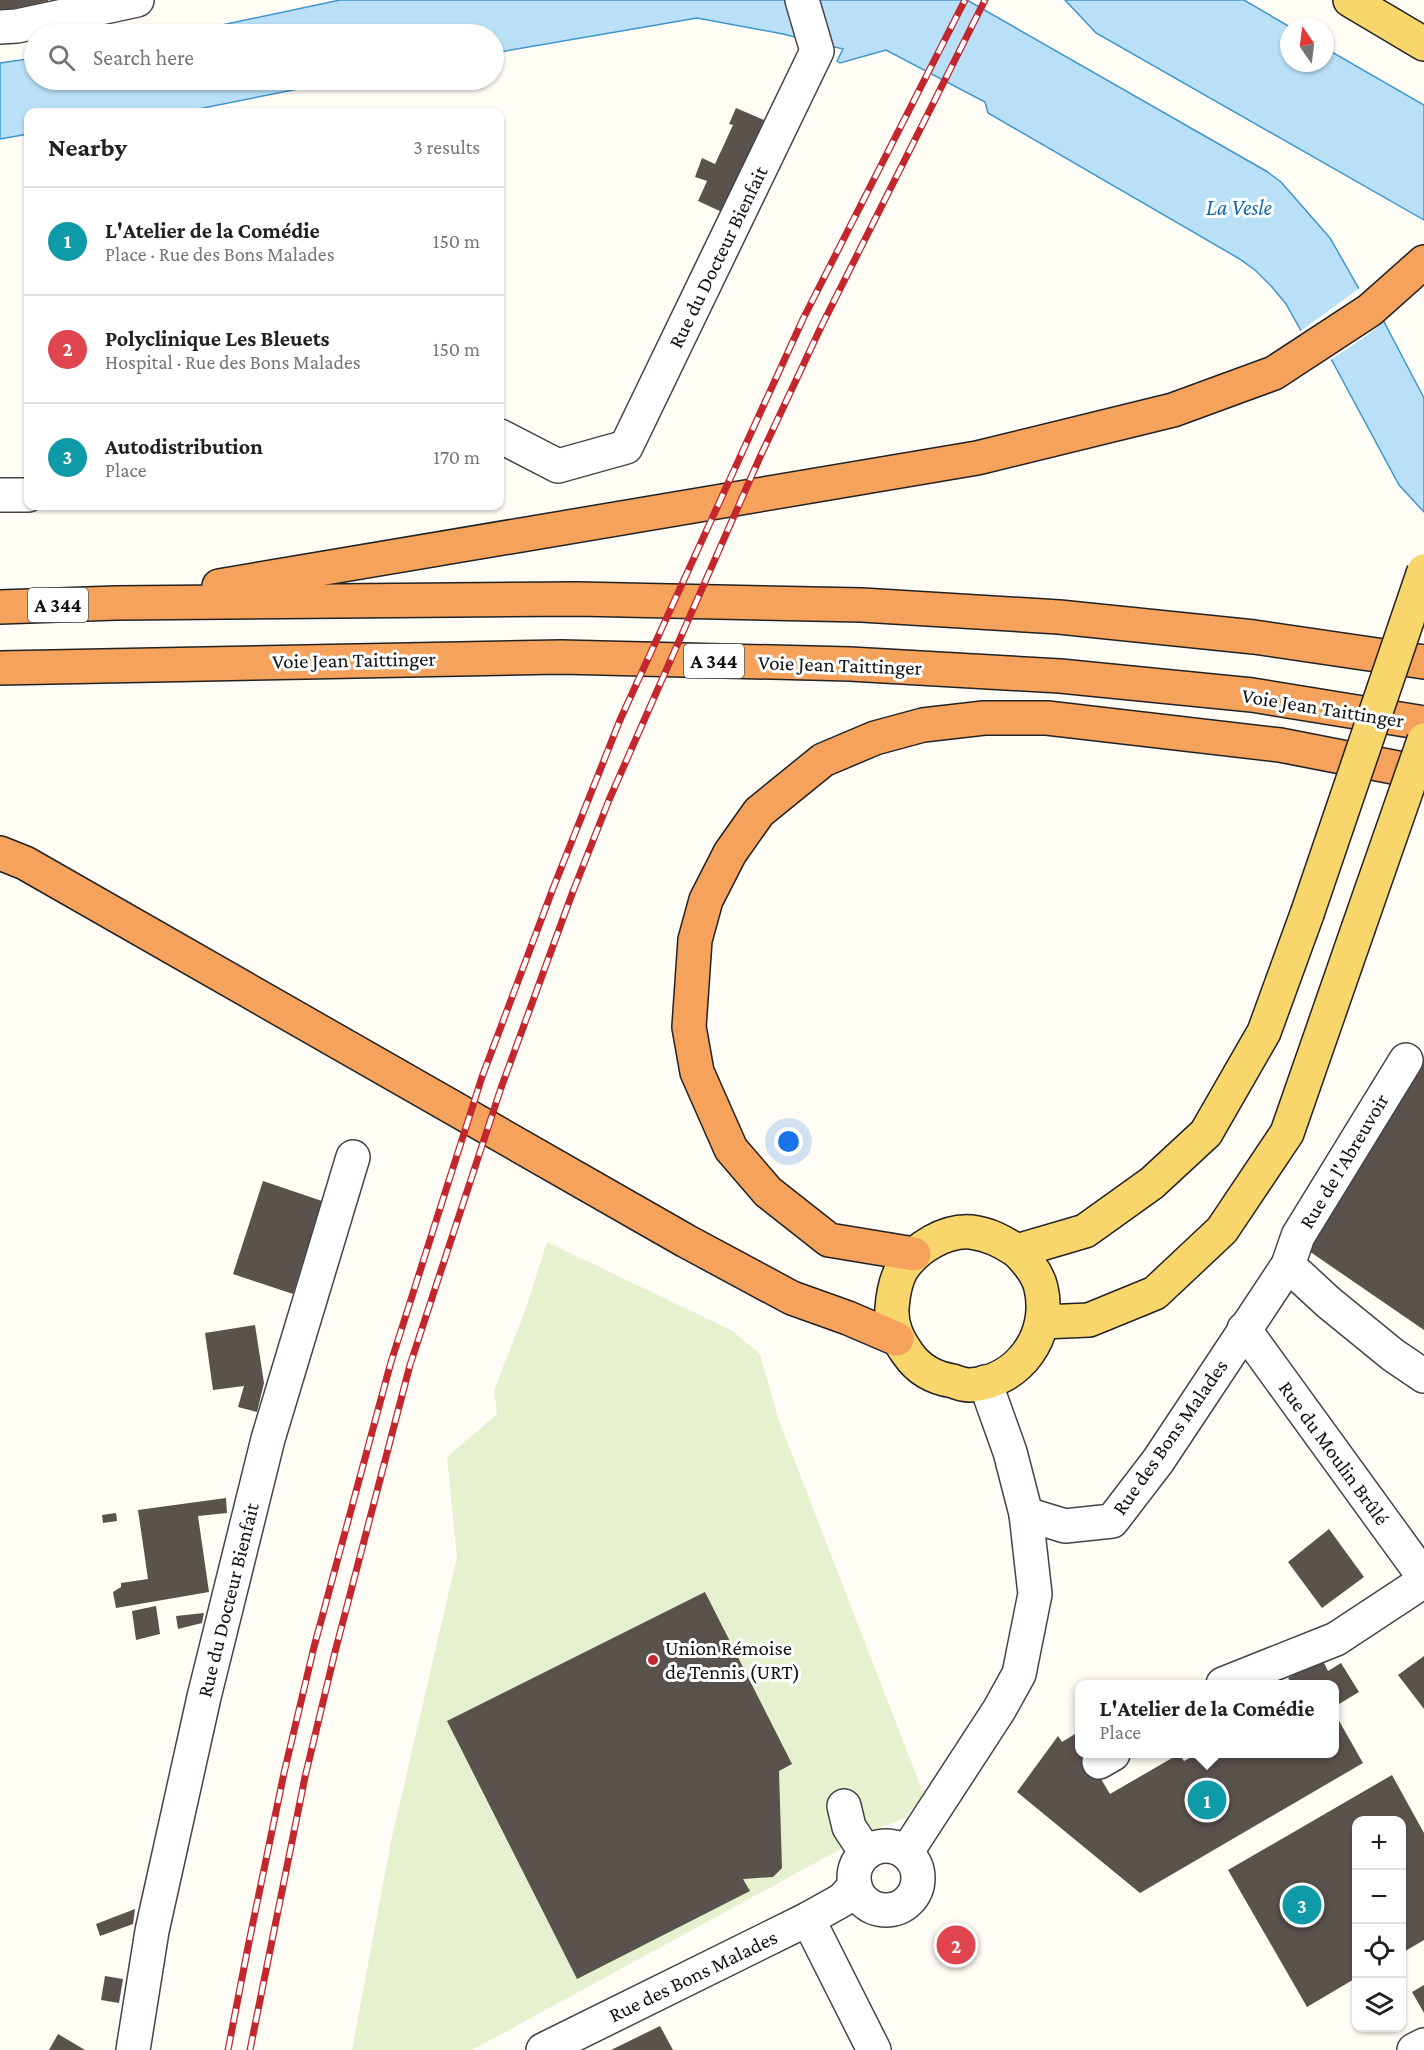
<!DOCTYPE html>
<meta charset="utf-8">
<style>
:root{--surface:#fff;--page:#f6f6f6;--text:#202124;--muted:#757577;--line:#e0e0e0;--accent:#ea580c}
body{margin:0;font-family:"Crimson Pro",serif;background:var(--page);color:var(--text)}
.controls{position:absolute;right:18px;bottom:18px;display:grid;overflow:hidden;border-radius:12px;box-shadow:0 2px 4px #0004}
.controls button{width:54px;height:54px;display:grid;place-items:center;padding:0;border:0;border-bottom:2px solid var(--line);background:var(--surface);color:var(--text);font:30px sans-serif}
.compass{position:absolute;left:1280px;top:18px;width:54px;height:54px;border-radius:50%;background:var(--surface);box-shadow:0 2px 4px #0004;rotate:346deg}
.you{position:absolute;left:789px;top:1142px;width:21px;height:21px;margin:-15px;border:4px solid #fff;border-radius:50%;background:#1a73e8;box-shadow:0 0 0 9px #1a73e833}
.badge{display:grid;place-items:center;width:39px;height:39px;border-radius:50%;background:var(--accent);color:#fff;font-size:20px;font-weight:700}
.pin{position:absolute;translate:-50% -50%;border:3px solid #fff;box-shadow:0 2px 6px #0006}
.popup{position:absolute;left:1075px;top:1680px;width:264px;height:78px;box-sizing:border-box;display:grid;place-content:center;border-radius:12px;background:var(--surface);filter:drop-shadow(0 2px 4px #0005);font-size:20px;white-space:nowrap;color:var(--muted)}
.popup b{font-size:22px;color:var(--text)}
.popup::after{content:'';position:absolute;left:50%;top:100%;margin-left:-12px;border:12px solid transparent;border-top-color:var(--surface)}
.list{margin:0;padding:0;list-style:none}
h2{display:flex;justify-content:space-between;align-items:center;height:78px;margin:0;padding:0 24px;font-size:26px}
h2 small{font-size:20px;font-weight:400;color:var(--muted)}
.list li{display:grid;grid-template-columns:39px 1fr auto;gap:18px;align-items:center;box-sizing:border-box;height:108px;padding:0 24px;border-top:2px solid var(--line)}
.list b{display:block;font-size:22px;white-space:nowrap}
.list p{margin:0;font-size:20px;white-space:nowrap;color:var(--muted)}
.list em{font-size:20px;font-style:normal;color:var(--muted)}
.icon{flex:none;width:33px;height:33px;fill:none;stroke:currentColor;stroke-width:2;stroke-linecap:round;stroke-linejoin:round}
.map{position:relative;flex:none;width:1424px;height:2050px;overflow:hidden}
.search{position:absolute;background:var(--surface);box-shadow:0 2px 4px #0004;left:24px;top:24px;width:480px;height:66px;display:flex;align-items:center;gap:15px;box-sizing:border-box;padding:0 21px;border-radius:33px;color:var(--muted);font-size:22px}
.panel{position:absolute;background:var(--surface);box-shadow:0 2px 4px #0004;left:24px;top:108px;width:480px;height:402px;border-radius:12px}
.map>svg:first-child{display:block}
.pitch{fill:#e6f2cf}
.water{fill:#b9e0f7;stroke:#3f96cf;stroke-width:1.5}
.pier{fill:#fffdf5}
.building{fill:#5a524d}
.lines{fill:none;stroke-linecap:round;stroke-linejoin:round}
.minor-casing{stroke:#444;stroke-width:36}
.major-casing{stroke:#222;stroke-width:36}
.highway-casing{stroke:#222;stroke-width:36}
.minor{stroke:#fff;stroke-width:33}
.major{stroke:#f9d66b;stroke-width:33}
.highway{stroke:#f5a25d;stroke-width:33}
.rail-casing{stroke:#c4262e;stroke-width:7}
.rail{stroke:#fff;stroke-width:4.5;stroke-dasharray:14;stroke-linecap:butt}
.major-bridge-casing{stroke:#222;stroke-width:36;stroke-linecap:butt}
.major-bridge{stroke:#f9d66b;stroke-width:33}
.poi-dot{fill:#c4262e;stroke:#fff;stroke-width:2}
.labels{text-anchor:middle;stroke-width:6;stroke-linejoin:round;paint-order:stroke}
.shield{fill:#fff;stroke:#585858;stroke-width:1.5}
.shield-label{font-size:20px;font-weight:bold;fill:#111}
.street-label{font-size:21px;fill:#111;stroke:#fff}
.poi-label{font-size:21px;fill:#111;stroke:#fff;text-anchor:start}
.water-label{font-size:22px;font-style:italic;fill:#1768a6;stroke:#fff}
</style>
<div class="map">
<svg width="1424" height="2050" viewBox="0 0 1424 2050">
<rect width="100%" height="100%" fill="#fffdf5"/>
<!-- pitch -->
<polygon class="pitch" points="547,1242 731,1330 760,1354 778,1418 924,1795 905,1818 868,1832 839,1850 472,2050 352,2050 391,1841 457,1557 447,1457 497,1414 494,1390 525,1311"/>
<!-- water -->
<g class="water">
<polygon points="340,0 967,0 1266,171 1281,182 1330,238 1362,294 1383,320 1424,398 1424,512 1399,485 1330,357 1304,336 1286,304 1272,287 1255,270 1238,258 988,113 985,102 886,50 840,63 837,61 843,49 783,34 697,18 494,53 494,34 179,34"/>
<polygon points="1065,0 1244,0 1290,27 1289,63 1325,63 1325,48 1424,105 1424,220 1096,33"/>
<polygon points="34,58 34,80 343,80 183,112 28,112 28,134 0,139 0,63"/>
</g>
<!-- pier -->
<polygon class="pier" points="1361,287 1387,319 1369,334 1329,361 1302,338 1299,332"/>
<!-- building -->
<g class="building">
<polygon points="0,0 48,0 48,1 0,12"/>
<polygon points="736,108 764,120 722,212 698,201 707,181 695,177 702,158 715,164 733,125 729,124"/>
<polygon points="1424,1060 1424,1330 1306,1249"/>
<polygon points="263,1181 322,1201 293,1294 233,1274"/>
<polygon points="255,1325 264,1383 257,1412 238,1407 244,1386 213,1390 205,1333"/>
<polygon points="226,1498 227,1513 198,1516 209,1592 116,1608 113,1592 121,1587 121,1583 148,1579 138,1510"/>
<polygon points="116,1513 117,1521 103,1523 102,1515"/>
<polygon points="1329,1529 1364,1577 1322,1608 1288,1562"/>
<polygon points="705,1592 792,1764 779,1771 782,1868 773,1877 743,1879 750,1891 577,1979 447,1721"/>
<polygon points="156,1606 160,1634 136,1640 132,1611"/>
<polygon points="204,1613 202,1623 178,1629 176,1616"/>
<polygon points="1424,1656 1424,1709 1398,1675"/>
<polygon points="1322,1659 1328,1671 1341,1663 1359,1692 1334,1707 1334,1684 1292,1684 1288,1678"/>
<polygon points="1334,1712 1363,1763 1140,1893 1017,1792 1058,1736 1062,1742 1075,1734 1080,1742 1080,1754 1086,1754 1110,1794 1179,1754 1184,1761 1197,1754 1334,1754"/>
<polygon points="1392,1775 1424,1833 1424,1940 1402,1953 1402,1820 1356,1820 1356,1978 1307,2007 1228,1870"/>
<polygon points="135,1909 133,1924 100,1936 96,1924"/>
<polygon points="105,1976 123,1979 119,2003 101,2000"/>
<polygon points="1424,1985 1424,2013 1412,1992"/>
<polygon points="660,2026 673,2050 611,2050"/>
<polygon points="58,2034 85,2050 49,2050"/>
</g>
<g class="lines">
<defs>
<g id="minor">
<polyline points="0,27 17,26 137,0"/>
<polyline points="500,436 558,466 626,447 817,51 802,0"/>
<polyline points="0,495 28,495"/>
<polyline points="1288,1265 1328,1302 1393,1355 1424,1376"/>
<polyline points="1244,1329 1424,1577"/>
<polyline points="985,1382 1010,1452 1026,1514"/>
<polyline points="1223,1684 1336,1639 1424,1581"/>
<polyline points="1099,1762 1113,1754"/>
<polyline points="844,1806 849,1827 866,1853"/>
<circle cx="886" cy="1878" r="32"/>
<polyline points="906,1853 999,1710 1019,1674 1035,1594 1026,1514 1065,1526 1112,1521 1158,1461 1288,1265 1298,1236 1406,1060"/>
<polyline points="808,1919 874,2050"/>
<polyline points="133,2050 152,1931 204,1697 268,1439 353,1157"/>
<polyline points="543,2050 808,1919 842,1900 855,1886"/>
<polyline points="1414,2050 1424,2045"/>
</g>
<g id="major">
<polyline points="1350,0 1424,44"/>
<path d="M1017 1251C1027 1261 1038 1274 1041 1288 1052 1335 1019 1382 970 1385 965 1385 958 1383 953 1381 934 1378 919 1370 908 1354 898 1340 891 1326 892 1308 893 1295 895 1281 902 1269 916 1248 945 1230 971 1232 989 1234 1003 1242 1017 1251L1085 1231 1152 1183 1206 1133 1264 1032 1307 914"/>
<polyline points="1043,1322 1089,1320 1155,1293 1222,1230 1287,1133 1358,929"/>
</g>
<g id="highway">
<polyline points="219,586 977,458 1173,410 1274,373 1370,310 1424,262"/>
<polyline points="0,607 116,603 577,599 862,605 1059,617 1254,637 1424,662"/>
<polyline points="0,668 561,657 850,664 1060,676 1252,695 1424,723"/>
<polyline points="0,853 25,863 686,1241 792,1298 848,1318 897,1339"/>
<polyline points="914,1254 829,1240 768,1192 731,1149 697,1072 689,1027 695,940 706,900 730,853 759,812 823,760 875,738 923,725 984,718 1047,718 1280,745 1424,773"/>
</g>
</defs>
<!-- minor casing -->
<use href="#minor" class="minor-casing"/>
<!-- major casing -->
<use href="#major" class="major-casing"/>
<!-- highway casing -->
<use href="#highway" class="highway-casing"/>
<!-- minor -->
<use href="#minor" class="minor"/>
<!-- major -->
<use href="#major" class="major"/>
<!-- highway -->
<use href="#highway" class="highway"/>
<defs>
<g id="rail">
<polyline points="228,2050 249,1942 284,1773 314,1647 391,1362 482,1077 552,891 620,720 803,319 965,0"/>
<polyline points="250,2050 305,1777 335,1652 410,1365 501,1088 572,894 609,800 760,457 821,327 985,0"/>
</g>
</defs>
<!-- rail casing -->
<use href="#rail" class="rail-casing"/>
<!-- rail -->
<use href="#rail" class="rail"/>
<defs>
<g id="major-bridge">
<polyline points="1307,914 1424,571"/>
<polyline points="1358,929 1424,740"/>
</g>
</defs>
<!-- major-bridge casing -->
<use href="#major-bridge" class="major-bridge-casing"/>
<!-- major-bridge -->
<use href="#major-bridge" class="major-bridge"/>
</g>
<!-- markers -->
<circle class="poi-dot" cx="653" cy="1660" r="6"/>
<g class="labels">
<!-- shield labels -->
<g class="shield">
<rect x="28" y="588" width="60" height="34" rx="4.5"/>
<rect x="684" y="644" width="60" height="34" rx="4.5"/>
</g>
<g class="shield-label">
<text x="58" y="612">A 344</text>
<text x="714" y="668">A 344</text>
</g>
<!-- street labels -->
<g class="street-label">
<text transform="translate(718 257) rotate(-64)" y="7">Rue du Docteur Bienfait</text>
<text transform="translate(354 660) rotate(-1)" y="7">Voie Jean Taittinger</text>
<text transform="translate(840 665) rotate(2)" y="7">Voie Jean Taittinger</text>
<text transform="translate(1323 708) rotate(9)" y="7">Voie Jean Taittinger</text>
<text transform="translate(1344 1161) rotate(-59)" y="7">Rue de l'Abreuvoir</text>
<text transform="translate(1170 1437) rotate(-55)" y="7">Rue des Bons Malades</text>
<text transform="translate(1334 1453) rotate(54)" y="7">Rue du Moulin Brûlé</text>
<text transform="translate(228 1600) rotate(-76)" y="7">Rue du Docteur Bienfait</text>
<text transform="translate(693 1976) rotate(-26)" y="7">Rue des Bons Malades</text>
</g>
<!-- poi labels -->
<g class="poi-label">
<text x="665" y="1655">Union Rémoise<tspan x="665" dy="24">de Tennis (URT)</tspan></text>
</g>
<!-- water labels -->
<g class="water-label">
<text x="1239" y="215">La Vesle</text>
</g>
</g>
</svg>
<div class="controls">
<button>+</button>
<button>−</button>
<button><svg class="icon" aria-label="locate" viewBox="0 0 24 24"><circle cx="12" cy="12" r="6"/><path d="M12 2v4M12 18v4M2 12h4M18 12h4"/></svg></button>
<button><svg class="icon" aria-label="layers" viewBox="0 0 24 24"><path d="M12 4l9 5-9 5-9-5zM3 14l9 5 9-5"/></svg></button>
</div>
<svg class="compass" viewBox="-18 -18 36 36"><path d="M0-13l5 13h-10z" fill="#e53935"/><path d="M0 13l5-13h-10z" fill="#757577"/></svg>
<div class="you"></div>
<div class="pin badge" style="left:1207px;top:1800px;background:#0f9aa8">1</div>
<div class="popup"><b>L'Atelier de la Comédie</b>Place</div>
<div class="pin badge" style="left:956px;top:1945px;background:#e0444e">2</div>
<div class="pin badge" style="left:1302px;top:1905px;background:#0f9aa8">3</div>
<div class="search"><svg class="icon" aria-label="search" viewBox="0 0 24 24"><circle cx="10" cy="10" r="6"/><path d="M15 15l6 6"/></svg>Search here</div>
<section class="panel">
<h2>Nearby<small>3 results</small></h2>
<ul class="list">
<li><span class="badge" style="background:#0f9aa8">1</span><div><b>L'Atelier de la Comédie</b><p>Place · Rue des Bons Malades</p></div><em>150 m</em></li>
<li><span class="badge" style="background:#e0444e">2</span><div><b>Polyclinique Les Bleuets</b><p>Hospital · Rue des Bons Malades</p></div><em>150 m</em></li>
<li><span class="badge" style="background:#0f9aa8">3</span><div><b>Autodistribution</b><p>Place</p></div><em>170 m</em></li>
</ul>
</section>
</div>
